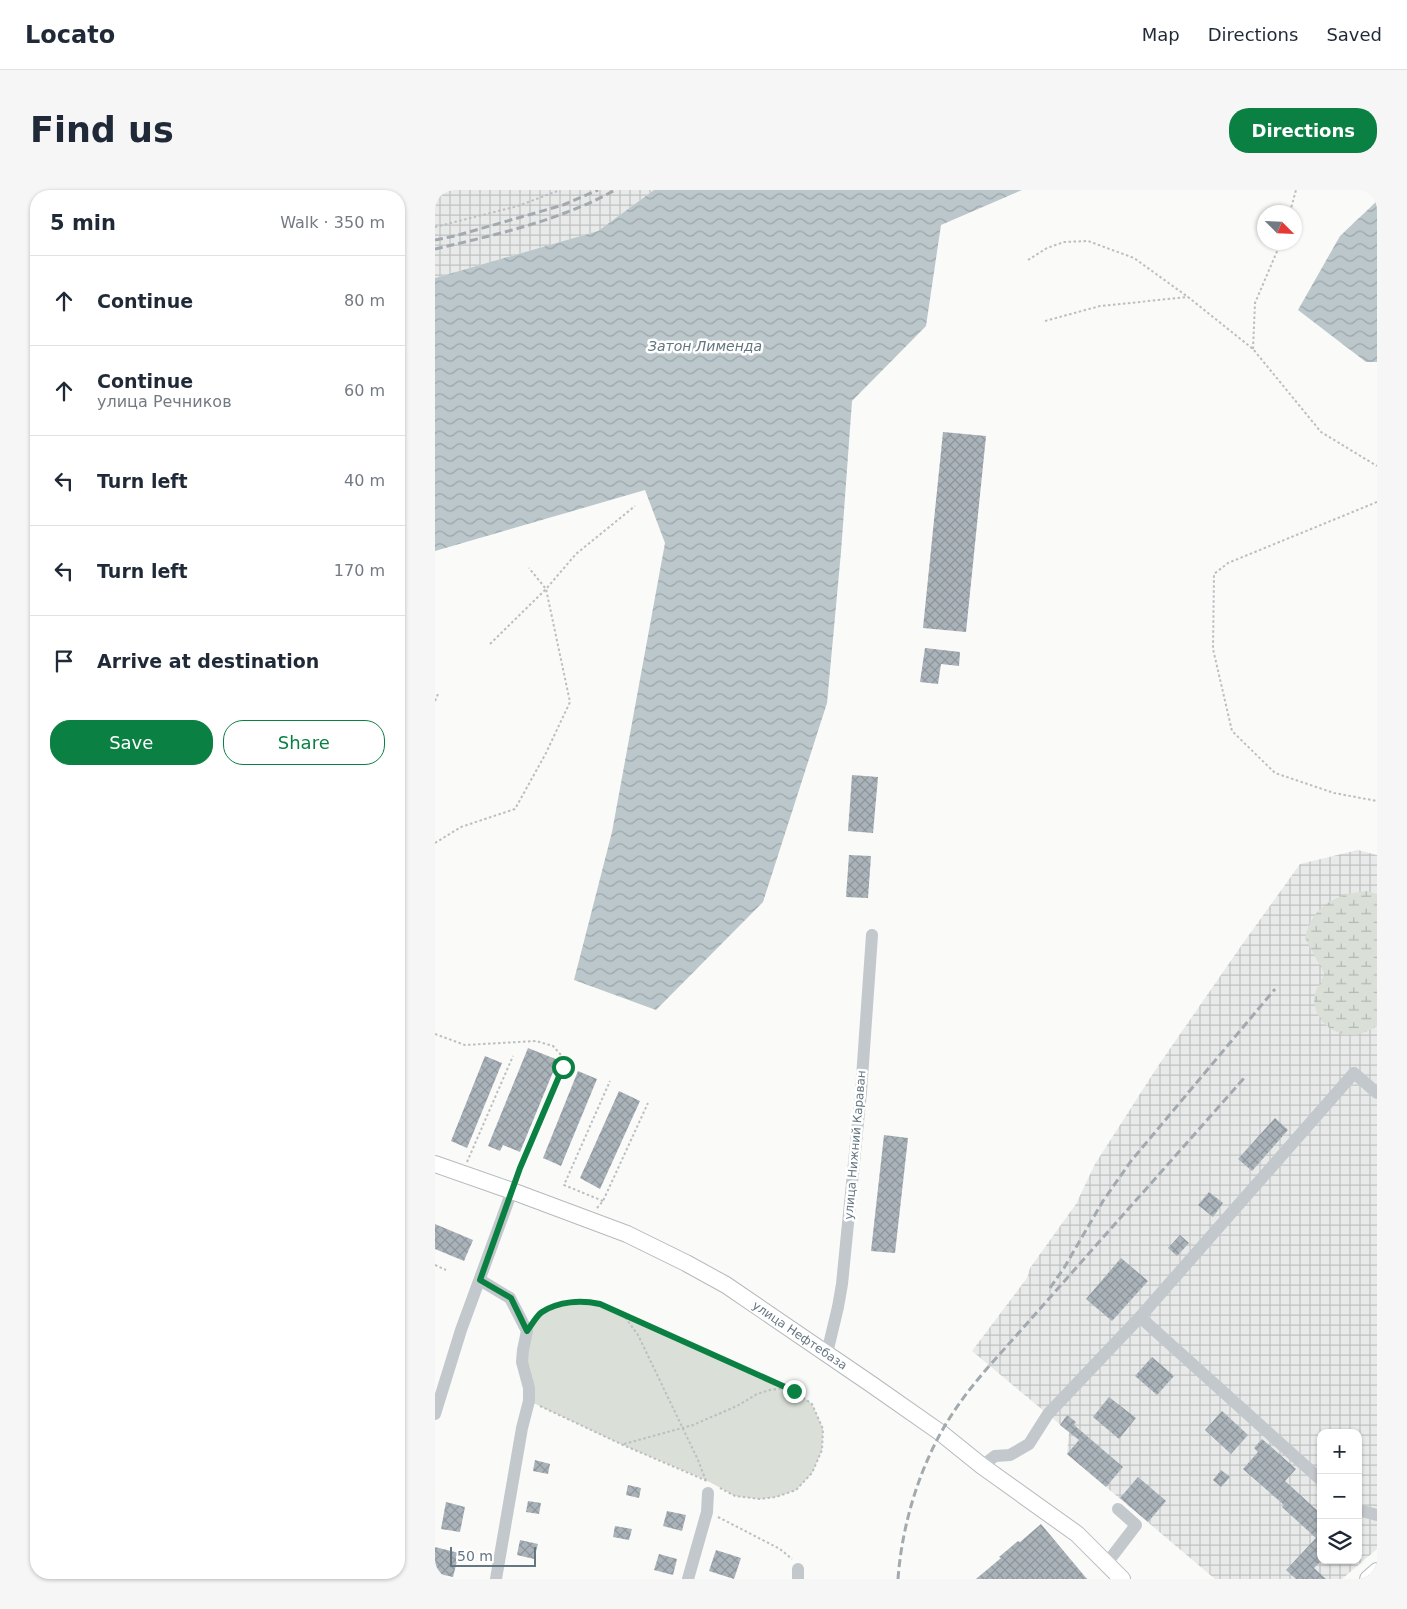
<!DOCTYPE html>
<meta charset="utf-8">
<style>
:root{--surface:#fff;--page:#f6f6f7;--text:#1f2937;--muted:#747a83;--line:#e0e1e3;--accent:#0b8043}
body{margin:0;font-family:"DejaVu Sans",sans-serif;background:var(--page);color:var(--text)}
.controls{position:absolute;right:15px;bottom:15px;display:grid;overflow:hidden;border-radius:10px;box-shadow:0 1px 4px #0004}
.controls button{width:45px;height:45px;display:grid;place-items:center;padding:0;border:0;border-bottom:1px solid var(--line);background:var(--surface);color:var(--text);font:25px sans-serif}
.compass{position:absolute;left:822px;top:15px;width:45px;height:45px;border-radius:50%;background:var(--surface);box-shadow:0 1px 4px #0004;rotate:114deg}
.scale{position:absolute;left:15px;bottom:12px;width:86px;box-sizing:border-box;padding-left:5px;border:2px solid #657683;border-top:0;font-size:14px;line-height:18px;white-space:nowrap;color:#657683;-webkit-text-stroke:4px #fff;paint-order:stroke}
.stop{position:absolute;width:15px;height:15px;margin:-11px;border:4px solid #0b8043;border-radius:50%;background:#fff}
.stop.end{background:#0b8043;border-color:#fff;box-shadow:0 1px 5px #0008}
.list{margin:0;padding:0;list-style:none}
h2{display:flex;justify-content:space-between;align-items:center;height:65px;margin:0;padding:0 20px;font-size:21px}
h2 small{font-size:16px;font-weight:400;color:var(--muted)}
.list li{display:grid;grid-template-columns:32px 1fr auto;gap:15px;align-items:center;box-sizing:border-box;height:90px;padding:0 20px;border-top:1px solid var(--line)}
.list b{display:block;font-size:19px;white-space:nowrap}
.list p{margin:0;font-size:16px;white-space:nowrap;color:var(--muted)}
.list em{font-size:16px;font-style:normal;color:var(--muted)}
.actions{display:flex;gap:10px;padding:15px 20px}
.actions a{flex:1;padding:11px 0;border:1px solid var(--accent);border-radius:20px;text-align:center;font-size:18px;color:var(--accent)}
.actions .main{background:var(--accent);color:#fff}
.icon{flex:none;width:28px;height:28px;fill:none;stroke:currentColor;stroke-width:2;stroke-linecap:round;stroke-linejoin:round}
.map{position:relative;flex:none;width:942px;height:1389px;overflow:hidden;border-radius:20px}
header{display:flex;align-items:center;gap:30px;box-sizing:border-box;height:70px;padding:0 25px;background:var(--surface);border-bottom:1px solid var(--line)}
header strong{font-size:24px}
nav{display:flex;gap:28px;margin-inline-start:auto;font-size:18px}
.intro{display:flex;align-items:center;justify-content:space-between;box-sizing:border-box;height:120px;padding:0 30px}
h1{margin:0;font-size:35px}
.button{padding:12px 22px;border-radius:20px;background:var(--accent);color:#fff;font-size:18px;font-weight:700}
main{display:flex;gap:30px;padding:0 30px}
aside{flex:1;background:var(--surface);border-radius:20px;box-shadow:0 1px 4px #0004}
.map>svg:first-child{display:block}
.industrial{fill:url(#industrial-grid);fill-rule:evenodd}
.wetland{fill:url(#wetland-marsh)}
.pitch{fill:#dadfd7}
.water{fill:url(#water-waves)}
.building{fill:url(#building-cross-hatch)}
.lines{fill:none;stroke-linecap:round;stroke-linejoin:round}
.major-casing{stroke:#b5babe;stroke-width:18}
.path{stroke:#bbbfc2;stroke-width:2;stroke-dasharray:2.5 2.5;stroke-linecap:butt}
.minor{stroke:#c3c8cc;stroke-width:12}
.major{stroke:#fff;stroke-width:16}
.rail{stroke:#a2aab0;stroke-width:3;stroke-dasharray:8 4;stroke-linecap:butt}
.route{stroke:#0b8043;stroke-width:6}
.labels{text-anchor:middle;stroke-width:5;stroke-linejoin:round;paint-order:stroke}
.street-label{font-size:12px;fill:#657683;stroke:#fff}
.water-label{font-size:14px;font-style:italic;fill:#60757c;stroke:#fff}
</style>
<header>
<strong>Locato</strong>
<nav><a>Map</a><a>Directions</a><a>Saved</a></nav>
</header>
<div class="intro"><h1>Find us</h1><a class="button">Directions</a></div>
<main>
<aside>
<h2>5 min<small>Walk · 350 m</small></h2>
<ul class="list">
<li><svg class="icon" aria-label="ahead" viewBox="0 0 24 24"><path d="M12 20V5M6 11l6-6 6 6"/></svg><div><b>Continue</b></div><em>80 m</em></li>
<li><svg class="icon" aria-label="ahead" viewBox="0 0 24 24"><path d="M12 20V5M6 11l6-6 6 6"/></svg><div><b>Continue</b><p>улица Речников</p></div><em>60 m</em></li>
<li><svg class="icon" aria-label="left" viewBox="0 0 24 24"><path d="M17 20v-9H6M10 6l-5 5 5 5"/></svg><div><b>Turn left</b></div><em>40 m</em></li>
<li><svg class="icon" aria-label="left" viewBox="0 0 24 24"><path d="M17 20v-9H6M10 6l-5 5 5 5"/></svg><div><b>Turn left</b></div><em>170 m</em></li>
<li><svg class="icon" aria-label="arrive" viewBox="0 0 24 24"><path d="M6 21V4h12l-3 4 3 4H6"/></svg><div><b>Arrive at destination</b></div></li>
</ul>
<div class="actions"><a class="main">Save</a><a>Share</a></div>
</aside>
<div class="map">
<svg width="942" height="1389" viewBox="0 0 942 1389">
<defs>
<pattern id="industrial-grid" width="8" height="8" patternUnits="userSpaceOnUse" patternTransform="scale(1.25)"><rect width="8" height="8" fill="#e8e9e9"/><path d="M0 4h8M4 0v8" fill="none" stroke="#c0c1c2"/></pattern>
<pattern id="wetland-marsh" width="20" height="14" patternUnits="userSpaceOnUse" patternTransform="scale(1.25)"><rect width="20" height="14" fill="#dadfd7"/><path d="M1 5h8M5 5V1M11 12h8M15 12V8" fill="none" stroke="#b4b9b4"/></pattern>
<pattern id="water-waves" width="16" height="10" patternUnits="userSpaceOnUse" patternTransform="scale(1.25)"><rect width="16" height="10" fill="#bbc7cb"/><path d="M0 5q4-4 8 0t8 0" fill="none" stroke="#9ca6aa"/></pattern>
<pattern id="building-cross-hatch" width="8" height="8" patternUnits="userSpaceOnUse" patternTransform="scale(1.25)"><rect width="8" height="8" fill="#aab3b9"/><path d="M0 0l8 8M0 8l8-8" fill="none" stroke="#8e969c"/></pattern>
</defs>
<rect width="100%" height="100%" fill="#fafaf8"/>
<!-- industrial -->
<g class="industrial">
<polygon points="0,0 219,0 163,41 0,88"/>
<path d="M923 660 942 665V1359L907 1389H780L632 1264 634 1242 537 1161 592 1088 595 1078 641 1014 660 974 721 879 806 756 865 674ZM886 1243H923V1370H886Z"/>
</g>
<!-- wetland -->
<path class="wetland" d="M931 701 942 704V836C938 838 933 841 928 843 909 849 887 839 881 820 880 816 879 812 879 808 880 799 887 792 889 783L870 748C878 715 900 705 931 701Z"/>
<!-- pitch -->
<polygon class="pitch" points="156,1112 165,1114 187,1123 359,1201 377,1214 388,1239 387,1260 377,1283 361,1300 341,1307 325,1309 300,1306 271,1290 188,1255 94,1211 92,1141 106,1123 127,1113"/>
<!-- water -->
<g class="water">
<polygon points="219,0 587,0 506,35 491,136 417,211 406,362 392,513 328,712 221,820 139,790 177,642 230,353 210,300 0,361 0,88 163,41"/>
<polygon points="942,11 942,172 931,172 863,120 905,46"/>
</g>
<!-- building -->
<g class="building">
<polygon points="508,242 551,246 531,442 488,438"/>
<polygon points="490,458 525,462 524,476 506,474 503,494 485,492"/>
<polygon points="417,585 443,587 438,643 413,641"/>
<polygon points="414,665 436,666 433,708 411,707"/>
<polygon points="93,858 123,870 85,962 68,955 65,961 53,956"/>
<polygon points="50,866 67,873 32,958 16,951"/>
<polygon points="143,881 162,889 126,976 108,968"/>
<polygon points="184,901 205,911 165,999 145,988"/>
<polygon points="840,928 853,940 817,981 803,969"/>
<polygon points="449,945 473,948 460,1063 436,1061"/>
<polygon points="774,1002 788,1013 778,1027 763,1015"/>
<polygon points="0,1034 38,1050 29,1071 0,1059"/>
<polygon points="745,1045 754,1053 742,1066 733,1058"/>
<polygon points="686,1068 713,1091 677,1131 651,1109"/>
<polygon points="717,1167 739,1186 722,1205 700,1186"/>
<polygon points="674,1207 701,1228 684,1249 658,1227"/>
<polygon points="787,1221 813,1245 796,1264 770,1240"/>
<polygon points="632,1225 641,1232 639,1235 688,1277 671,1297 632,1264 644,1250 625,1235"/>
<polygon points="827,1249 861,1279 850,1291 886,1324 886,1371 879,1378 891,1389 861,1389 851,1380 881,1348 847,1317 849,1315 808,1279 823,1262 819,1258"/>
<polygon points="100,1270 115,1274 113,1284 98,1281"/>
<polygon points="786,1280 795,1287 786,1297 778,1290"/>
<polygon points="703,1287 731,1311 713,1332 685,1308"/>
<polygon points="193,1295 206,1298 204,1308 191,1305"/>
<polygon points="93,1311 106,1313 104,1324 91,1322"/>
<polygon points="11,1312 30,1317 25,1342 6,1339"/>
<polygon points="232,1321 251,1325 247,1341 228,1336"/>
<polygon points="606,1334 652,1389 541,1389 566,1368 564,1367 583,1351 585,1352"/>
<polygon points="180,1336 197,1339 194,1350 178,1347"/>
<polygon points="85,1350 103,1354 99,1369 82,1365"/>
<polygon points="0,1357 24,1363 18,1387 0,1383"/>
<polygon points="281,1360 306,1368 299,1389 274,1381"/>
<polygon points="224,1364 242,1369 238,1385 219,1380"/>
</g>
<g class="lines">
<defs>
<g id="major">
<path id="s1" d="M0 974 77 1001 192 1044 251 1073 291 1095 436 1194 506 1243 547 1276 642 1344 687 1389"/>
<polyline points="933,1389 942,1381"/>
</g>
</defs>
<!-- major casing -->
<use href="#major" class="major-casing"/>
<!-- path -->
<g class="path">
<polyline points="855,22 861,0"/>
<polyline points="0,37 83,16 125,0"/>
<polyline points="593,70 612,58 629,52 653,51 699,68 753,107 818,159 886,242 942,276"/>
<polyline points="610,131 665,116 753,107"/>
<polyline points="818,159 820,113 846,52"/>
<polyline points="942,312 793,373 779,384 778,459 797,541 840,583 899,603 942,611"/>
<polyline points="55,454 111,399 94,378"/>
<polyline points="0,511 3,504"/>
<polyline points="0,653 26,637 80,619 111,563 135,512 111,399 141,364 200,316"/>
<polyline points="0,844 30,855 101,851 118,856 127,866 128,877 123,889 82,987"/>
<polyline points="32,972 78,866"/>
<polyline points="168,1011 129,995 175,891"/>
<polyline points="162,1018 168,1011 213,913"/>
<polyline points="0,1075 11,1080"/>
<polyline points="187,1123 359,1201 377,1214 388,1239 387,1260 377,1283 361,1300 341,1307 325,1309 300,1306 285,1298"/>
<polyline points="100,1130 106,1123 127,1113 156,1112 165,1114 187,1123 203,1145 263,1270 271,1291"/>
<polyline points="105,1216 188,1255 272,1291"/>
<polyline points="189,1254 258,1235 302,1216 322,1204 335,1200 349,1198"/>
<polyline points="283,1327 345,1359 357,1369"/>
</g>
<!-- minor -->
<g class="minor">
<polyline points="45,1090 75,1108 92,1141 88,1160 87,1172 94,1198 94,1211 87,1238 61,1389"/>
<polyline points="705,1127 886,1290"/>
<polyline points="392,1163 403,1117 407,1094 426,902 437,745"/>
<polyline points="0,1224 26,1140 77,1001"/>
<polyline points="547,1276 560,1266 575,1265 594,1254 613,1224 705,1127 919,883 942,903"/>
<polyline points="923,1320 942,1325"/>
<polyline points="672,1373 701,1335 683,1319"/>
<polyline points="363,1379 363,1389"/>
<polyline points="253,1389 272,1322 273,1303"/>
</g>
<!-- major -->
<use href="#major" class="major"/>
<!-- rail -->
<g class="rail">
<polyline points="0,50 20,46 128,15 163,0"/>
<path d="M0 59C60 45 127 30 180 0"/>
<polyline points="615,1098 629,1078 668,1011 696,971 840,799"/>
<path d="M463 1389C467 1334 485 1275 514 1229 529 1205 546 1185 564 1165L811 886"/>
</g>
</g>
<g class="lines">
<!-- route -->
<path class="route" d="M128 877 85 978 45 1090 76 1108 92 1141C97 1135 101 1126 107 1122 124 1111 146 1110 165 1114L359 1201"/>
</g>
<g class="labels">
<!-- street labels -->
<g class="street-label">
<text transform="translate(420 955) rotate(-85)" y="4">улица Нижний Караван</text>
<text dy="4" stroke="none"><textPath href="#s1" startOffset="405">улица Нефтебаза</textPath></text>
</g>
<!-- water labels -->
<g class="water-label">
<text x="270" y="161">Затон Лименда</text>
</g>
</g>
</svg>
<div class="controls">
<button>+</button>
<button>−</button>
<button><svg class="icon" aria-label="layers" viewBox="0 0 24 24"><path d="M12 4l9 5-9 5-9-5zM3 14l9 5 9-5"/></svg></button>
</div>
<svg class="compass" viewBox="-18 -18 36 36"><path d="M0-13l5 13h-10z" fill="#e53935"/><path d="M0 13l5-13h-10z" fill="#747a83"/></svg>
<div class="scale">50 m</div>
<div class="stop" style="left:128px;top:877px"></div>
<div class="stop end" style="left:359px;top:1201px"></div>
</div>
</main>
